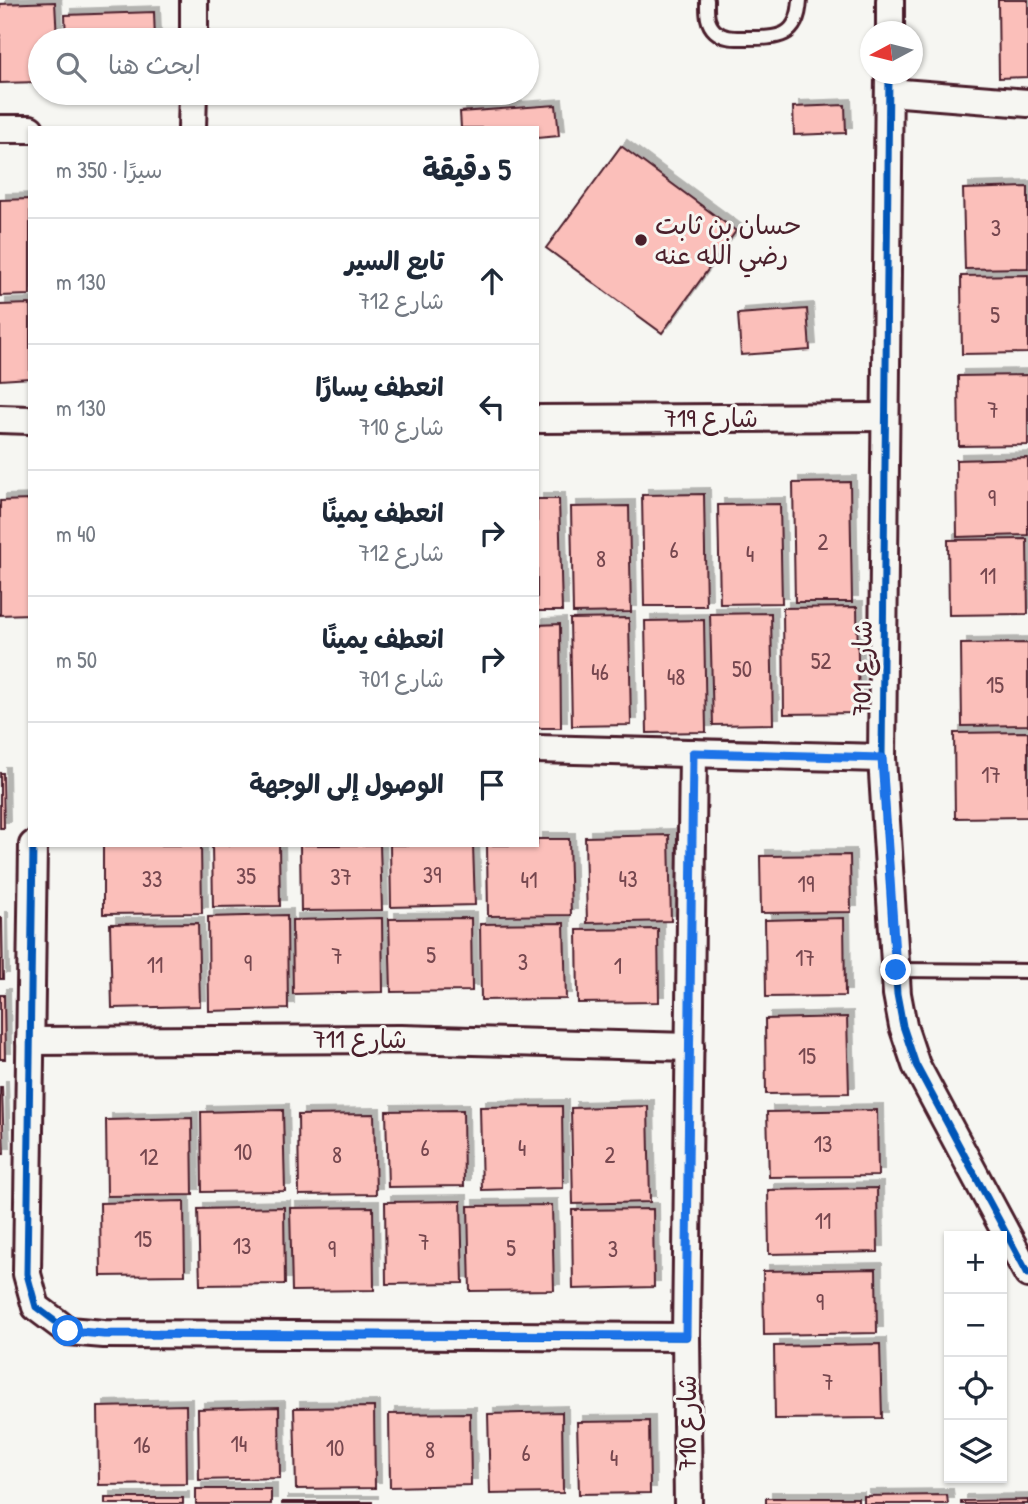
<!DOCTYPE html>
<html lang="ar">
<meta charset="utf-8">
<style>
:root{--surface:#fff;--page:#f2f2f3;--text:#1f2937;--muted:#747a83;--line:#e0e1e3}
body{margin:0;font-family:"Patrick Hand","Playpen Sans Arabic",sans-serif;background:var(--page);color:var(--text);direction:rtl}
.controls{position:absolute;right:21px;bottom:21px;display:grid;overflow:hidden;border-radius:0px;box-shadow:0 2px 5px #0004}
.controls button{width:63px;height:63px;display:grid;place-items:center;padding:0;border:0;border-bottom:2px solid var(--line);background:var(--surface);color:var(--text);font:35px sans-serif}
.compass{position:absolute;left:860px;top:21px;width:63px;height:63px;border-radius:50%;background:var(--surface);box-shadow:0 2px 5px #0004;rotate:263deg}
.stop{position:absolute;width:21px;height:21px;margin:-16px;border:5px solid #1a73e8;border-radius:50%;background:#fff}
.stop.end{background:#1a73e8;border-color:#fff;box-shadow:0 2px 7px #0008}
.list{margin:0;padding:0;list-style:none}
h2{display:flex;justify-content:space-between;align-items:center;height:91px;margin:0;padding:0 28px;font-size:30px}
h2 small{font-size:23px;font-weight:400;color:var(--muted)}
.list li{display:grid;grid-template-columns:46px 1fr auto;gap:21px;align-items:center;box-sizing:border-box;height:126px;padding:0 28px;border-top:2px solid var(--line)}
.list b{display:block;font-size:26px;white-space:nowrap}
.list p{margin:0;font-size:23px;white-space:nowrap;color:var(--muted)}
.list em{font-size:23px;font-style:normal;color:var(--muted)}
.icon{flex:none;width:38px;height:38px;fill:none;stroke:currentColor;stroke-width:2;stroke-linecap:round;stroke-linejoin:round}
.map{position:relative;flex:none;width:1028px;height:1504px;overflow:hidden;direction:ltr}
.search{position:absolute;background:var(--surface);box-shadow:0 2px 5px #0004;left:28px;top:28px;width:511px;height:77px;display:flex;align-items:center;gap:18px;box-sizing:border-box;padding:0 24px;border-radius:38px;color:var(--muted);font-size:26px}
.panel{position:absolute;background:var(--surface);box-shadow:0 2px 5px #0004;left:28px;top:126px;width:511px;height:721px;border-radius:0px;direction:rtl}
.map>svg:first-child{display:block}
.building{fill:#fbbfba;stroke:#4a1f2b;stroke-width:2;filter:url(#shadow)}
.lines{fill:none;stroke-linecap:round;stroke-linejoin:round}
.lane-casing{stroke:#4a1f2b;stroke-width:18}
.street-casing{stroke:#4a1f2b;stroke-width:32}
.lane{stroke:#f6f6f2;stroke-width:12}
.street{stroke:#f6f6f2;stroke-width:26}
.cycleway-casing{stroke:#f6f6f2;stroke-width:11}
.cycleway{stroke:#0057b8;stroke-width:7}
.route{stroke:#1a73e8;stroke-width:9}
.poi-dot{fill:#4a1f2b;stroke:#f6f6f2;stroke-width:2.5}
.labels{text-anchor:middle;stroke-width:6;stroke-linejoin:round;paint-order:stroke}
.number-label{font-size:23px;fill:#76474f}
.poi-label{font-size:26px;fill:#4a1f2b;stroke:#f6f6f2;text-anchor:start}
.street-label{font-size:26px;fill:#4a1f2b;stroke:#f6f6f2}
</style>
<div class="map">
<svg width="1028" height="1504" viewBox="0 0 1028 1504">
<defs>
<filter id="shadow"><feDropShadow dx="6" dy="-6" stdDeviation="0" flood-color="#0004"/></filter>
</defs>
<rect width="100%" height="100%" fill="#f6f6f2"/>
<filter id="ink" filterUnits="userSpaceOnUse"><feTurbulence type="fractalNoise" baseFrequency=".0143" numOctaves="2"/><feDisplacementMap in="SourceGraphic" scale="14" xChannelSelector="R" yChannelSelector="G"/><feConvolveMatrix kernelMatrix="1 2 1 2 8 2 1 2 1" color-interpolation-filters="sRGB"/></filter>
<g filter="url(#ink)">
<!-- building -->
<g class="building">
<polygon points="998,0 1028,0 1028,77 999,78"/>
<polygon points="55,2 57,40 40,40 40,82 0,83 0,4"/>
<polygon points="154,12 155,40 66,40 65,15"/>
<polygon points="556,105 559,136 537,138 537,128 461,128 460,112"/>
<polygon points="845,105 846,133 794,135 793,107"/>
<polygon points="621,146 736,231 662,333 546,248"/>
<polygon points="1028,187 1028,268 965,269 963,189"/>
<polygon points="30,199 30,295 0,296 0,200"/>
<polygon points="1028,275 1028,353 962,354 961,276"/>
<polygon points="30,304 30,378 0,380 0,305"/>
<polygon points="807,309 810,350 741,355 738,314"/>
<polygon points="1028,375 1028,445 959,446 958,376"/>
<polygon points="1028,458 1028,535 957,537 956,460"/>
<polygon points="850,482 852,602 795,602 793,483"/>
<polygon points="704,494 706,606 644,606 642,495"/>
<polygon points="537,499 559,499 562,611 537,611"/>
<polygon points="30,500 30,614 0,615 0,501"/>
<polygon points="780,504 782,603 720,604 718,505"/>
<polygon points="629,506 631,612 573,613 571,507"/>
<polygon points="1027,539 1028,614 949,615 948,540"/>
<polygon points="857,607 859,713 784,714 783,608"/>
<polygon points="771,613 773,724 713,725 710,614"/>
<polygon points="629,618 631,725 572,726 570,619"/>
<polygon points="704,620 706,732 647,733 645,621"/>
<polygon points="560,624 561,728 537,728 537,625"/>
<polygon points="1028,643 1028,725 962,726 961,644"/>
<polygon points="1028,732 1028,817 955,818 954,733"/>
<polygon points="0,773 3,773 4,828 0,828"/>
<polygon points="669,835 671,921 587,923 585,837"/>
<polygon points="537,839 569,839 571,915 488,916 487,845 537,845"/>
<polygon points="103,845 201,845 202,913 103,914"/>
<polygon points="212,845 279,845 280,906 213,907"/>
<polygon points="300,845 380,845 382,910 301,911"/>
<polygon points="390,845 473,845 475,905 391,907"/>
<polygon points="850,855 851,912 761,913 760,856"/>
<polygon points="287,915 288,1009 209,1011 208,917"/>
<polygon points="0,918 2,918 3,979 0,979"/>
<polygon points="382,918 383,992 293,994 292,920"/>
<polygon points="471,918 472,991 391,992 389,919"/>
<polygon points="844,918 845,996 766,997 765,920"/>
<polygon points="198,923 200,1006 112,1008 110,924"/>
<polygon points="564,923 566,999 481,1000 480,924"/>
<polygon points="658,929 659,1002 578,1003 577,930"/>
<polygon points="0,995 4,995 5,1059 0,1059"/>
<polygon points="847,1017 849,1093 766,1094 765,1019"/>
<polygon points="0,1087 2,1087 4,1154 0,1154"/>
<polygon points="562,1106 563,1188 482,1190 480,1107"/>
<polygon points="648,1106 650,1202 573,1204 571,1108"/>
<polygon points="283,1110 285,1191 202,1192 201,1112"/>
<polygon points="463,1110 464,1186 388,1187 386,1111"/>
<polygon points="877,1110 878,1176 769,1177 767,1112"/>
<polygon points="374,1114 376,1194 299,1195 298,1115"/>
<polygon points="192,1118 193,1195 107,1196 106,1120"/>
<polygon points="877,1188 878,1252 769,1254 768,1190"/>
<polygon points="184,1201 185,1275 101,1276 100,1203"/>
<polygon points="461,1201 463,1283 386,1284 385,1202"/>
<polygon points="552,1205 554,1290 470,1291 468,1206"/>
<polygon points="284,1207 285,1284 200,1285 198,1209"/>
<polygon points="373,1207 374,1290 292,1291 290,1208"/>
<polygon points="653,1209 654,1287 573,1289 572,1210"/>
<polygon points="876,1269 877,1333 764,1335 763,1271"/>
<polygon points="880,1344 882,1418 775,1419 774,1346"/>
<polygon points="186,1405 187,1484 99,1485 98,1407"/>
<polygon points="279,1407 280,1478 199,1480 198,1409"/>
<polygon points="374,1407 375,1488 296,1489 294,1408"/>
<polygon points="562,1412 563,1493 490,1494 488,1414"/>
<polygon points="470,1413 471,1485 390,1487 389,1414"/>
<polygon points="649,1421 650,1493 579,1494 577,1422"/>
<rect x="196" y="1489" width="75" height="15"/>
<polygon points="947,1495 948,1504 864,1504 864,1496"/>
<rect x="105" y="1498" width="78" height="6"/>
<rect x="766" y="1498" width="92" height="6"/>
<polygon points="1028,1500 1028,1504 961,1504 961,1501"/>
<rect x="282" y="1502" width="90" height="2"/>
</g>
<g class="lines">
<defs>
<g id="lane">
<path d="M707 0C707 11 706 23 715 31 724 39 735 38 746 38 779 38 798 38 800 0"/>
<polyline points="896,970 1028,971"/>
</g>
<g id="street">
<polyline points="890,32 890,0"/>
<polyline points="194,40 194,0"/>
<polyline points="889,74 882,758 897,994 903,1026 916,1065 1028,1274"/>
<polyline points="889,92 1028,103"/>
<polyline points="192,128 193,93"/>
<polyline points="0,129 30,129"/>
<polyline points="0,419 30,420"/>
<polyline points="537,419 885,417"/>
<polyline points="537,749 882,758"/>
<polyline points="33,845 27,1274 36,1307 68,1331 104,1334 686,1337"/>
<polyline points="30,1041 401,1039 690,1047"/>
<polyline points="688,1504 686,1337 693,753"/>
</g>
</defs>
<!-- lane casing -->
<use href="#lane" class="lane-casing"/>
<!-- street casing -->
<use href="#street" class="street-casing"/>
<!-- lane -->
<use href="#lane" class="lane"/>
<!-- street -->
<use href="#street" class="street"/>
<defs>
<g id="cycleway">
<polyline points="889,74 882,758 897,994 903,1026 916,1065 1028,1274"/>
<polyline points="33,845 27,1274 36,1307 68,1331 104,1334 686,1337"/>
</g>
</defs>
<!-- cycleway casing -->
<use href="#cycleway" class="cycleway-casing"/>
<!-- cycleway -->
<use href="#cycleway" class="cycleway"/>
</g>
</g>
<g class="lines" filter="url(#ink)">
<!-- route -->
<polyline class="route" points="68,1331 104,1334 686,1336 693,753 882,758 896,970"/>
</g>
<!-- markers -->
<circle class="poi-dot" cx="641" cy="240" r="7"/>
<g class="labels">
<!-- number labels -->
<g class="number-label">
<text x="996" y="236">3</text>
<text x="995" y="323">5</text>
<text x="993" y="418">7</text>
<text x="992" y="506">9</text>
<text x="823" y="550">2</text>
<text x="674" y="558">6</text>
<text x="750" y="562">4</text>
<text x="601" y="567">8</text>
<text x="988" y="584">11</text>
<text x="821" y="669">52</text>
<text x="742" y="677">50</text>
<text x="600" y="680">46</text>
<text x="676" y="685">48</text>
<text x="995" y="693">15</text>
<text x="991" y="783">17</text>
<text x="432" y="883">39</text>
<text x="246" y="884">35</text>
<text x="341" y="885">37</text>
<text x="152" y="887">33</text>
<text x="628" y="887">43</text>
<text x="529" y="888">41</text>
<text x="806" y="892">19</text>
<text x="431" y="963">5</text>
<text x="337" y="964">7</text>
<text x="805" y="966">17</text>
<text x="523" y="970">3</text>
<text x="248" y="971">9</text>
<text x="155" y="973">11</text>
<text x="618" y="974">1</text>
<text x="807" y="1064">15</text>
<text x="823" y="1152">13</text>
<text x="425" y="1156">6</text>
<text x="522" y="1156">4</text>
<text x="243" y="1160">10</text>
<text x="337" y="1163">8</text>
<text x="610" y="1163">2</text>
<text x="149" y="1165">12</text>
<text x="823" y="1229">11</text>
<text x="143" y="1247">15</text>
<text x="424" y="1250">7</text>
<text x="242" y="1254">13</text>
<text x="511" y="1256">5</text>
<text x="332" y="1257">9</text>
<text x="613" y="1257">3</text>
<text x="820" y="1310">9</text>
<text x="828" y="1390">7</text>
<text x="239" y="1452">14</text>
<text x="142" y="1453">16</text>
<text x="335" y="1456">10</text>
<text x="430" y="1458">8</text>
<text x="526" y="1461">6</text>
<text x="614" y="1466">4</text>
</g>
<!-- poi labels -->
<g class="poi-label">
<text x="655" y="234">حسان بن ثابت<tspan x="655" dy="30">رضي الله عنه</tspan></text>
</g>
<!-- street labels -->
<g class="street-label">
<text x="711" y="427">شارع 719</text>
<text transform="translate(862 668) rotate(-89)" y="9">شارع 701</text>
<text x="360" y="1048">شارع 711</text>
<text transform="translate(687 1423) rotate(-90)" y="9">شارع 710</text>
</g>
</g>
</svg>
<div class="controls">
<button>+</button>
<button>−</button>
<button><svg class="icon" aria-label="locate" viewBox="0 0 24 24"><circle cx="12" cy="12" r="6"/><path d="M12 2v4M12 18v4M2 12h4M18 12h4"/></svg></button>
<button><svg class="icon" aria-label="layers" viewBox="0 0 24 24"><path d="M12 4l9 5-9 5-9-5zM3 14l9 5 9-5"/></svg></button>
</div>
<svg class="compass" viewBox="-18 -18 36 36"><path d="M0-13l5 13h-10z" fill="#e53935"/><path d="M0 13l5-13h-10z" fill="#747a83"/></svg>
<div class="stop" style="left:68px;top:1331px"></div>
<div class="stop end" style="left:896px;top:970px"></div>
<div class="search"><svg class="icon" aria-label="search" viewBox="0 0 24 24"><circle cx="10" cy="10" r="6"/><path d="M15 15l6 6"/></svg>ابحث هنا</div>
<section class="panel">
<h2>5 دقيقة<small>سيرًا · 350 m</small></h2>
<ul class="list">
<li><svg class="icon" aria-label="ahead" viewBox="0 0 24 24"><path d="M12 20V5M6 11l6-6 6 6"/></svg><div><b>تابع السير</b><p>شارع 712</p></div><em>130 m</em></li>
<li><svg class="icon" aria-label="left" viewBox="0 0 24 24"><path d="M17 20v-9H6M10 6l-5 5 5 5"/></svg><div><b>انعطف يسارًا</b><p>شارع 710</p></div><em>130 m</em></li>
<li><svg class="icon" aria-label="right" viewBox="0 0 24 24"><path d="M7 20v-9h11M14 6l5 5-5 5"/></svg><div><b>انعطف يمينًا</b><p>شارع 712</p></div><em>40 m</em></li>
<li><svg class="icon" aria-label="right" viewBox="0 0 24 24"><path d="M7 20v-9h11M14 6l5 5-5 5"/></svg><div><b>انعطف يمينًا</b><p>شارع 701</p></div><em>50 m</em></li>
<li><svg class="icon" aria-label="arrive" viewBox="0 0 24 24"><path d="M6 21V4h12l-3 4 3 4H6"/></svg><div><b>الوصول إلى الوجهة</b></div></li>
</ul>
</section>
</div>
